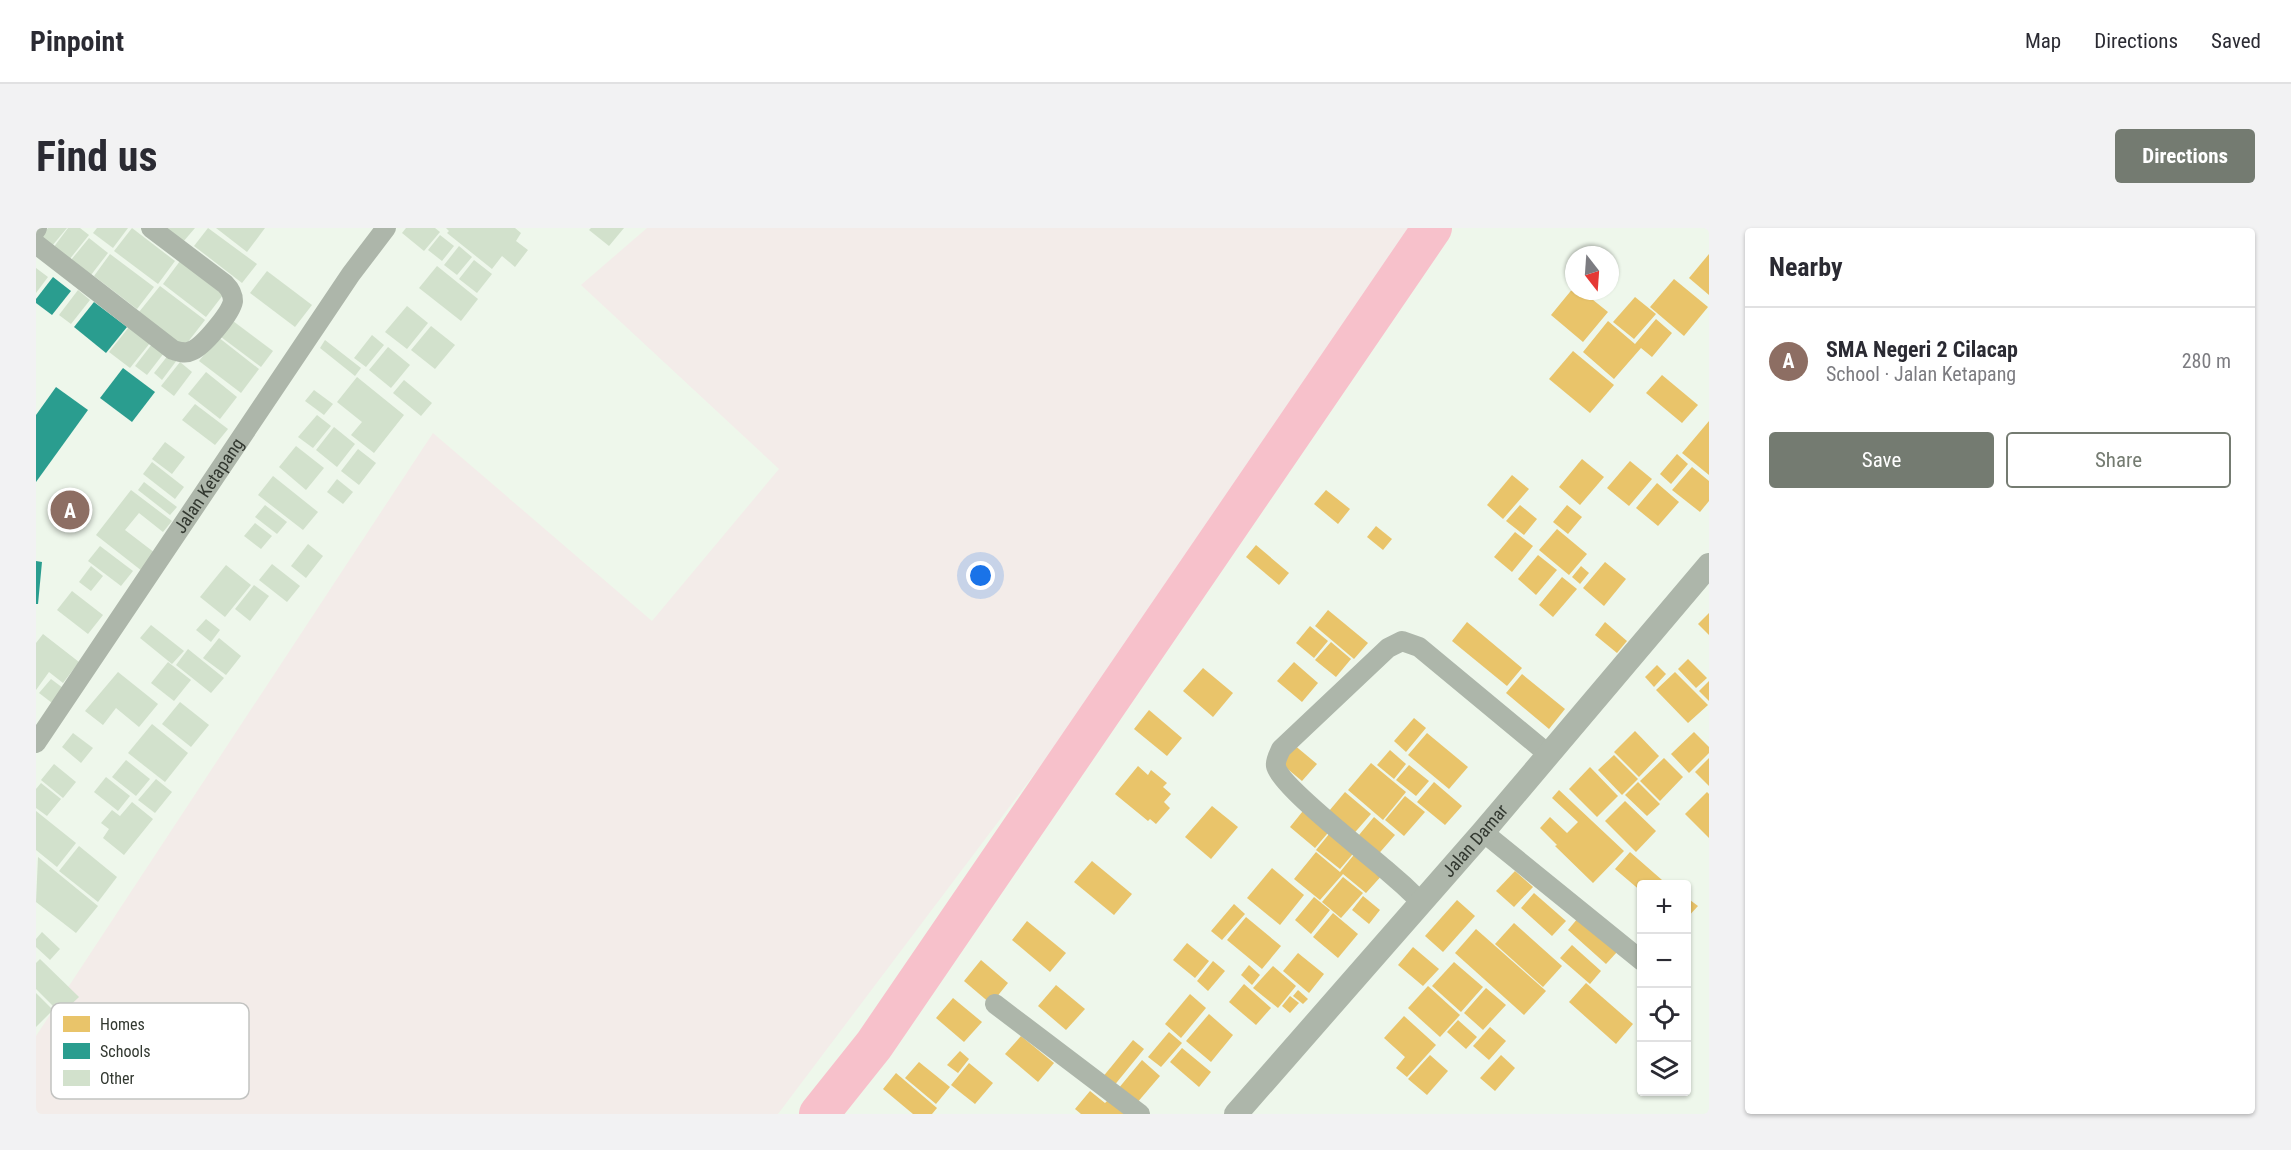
<!DOCTYPE html>
<meta charset="utf-8">
<style>
:root{--surface:#fff;--page:#f2f2f3;--text:#2b2b33;--muted:#7c7c81;--line:#e1e1e2;--accent:#747b71}
body{margin:0;font-family:"Roboto Condensed",sans-serif;background:var(--page);color:var(--text)}
.controls{position:absolute;right:18px;bottom:18px;display:grid;overflow:hidden;border-radius:6px;box-shadow:0 2px 4px #0004}
.controls button{width:54px;height:54px;display:grid;place-items:center;padding:0;border:0;border-bottom:2px solid var(--line);background:var(--surface);color:var(--text);font:30px sans-serif}
.compass{position:absolute;left:1529px;top:18px;width:54px;height:54px;border-radius:50%;background:var(--surface);box-shadow:0 2px 4px #0004;rotate:163deg}
.you{position:absolute;left:945px;top:348px;width:21px;height:21px;margin:-15px;border:4px solid #fff;border-radius:50%;background:#1a73e8;box-shadow:0 0 0 9px #1a73e833}
.badge{display:grid;place-items:center;width:39px;height:39px;border-radius:50%;background:var(--accent);color:#fff;font-size:20px;font-weight:700}
.pin{position:absolute;translate:-50% -50%;border:3px solid #fff;box-shadow:0 2px 6px #0006}
.list{margin:0;padding:0;list-style:none}
h2{display:flex;justify-content:space-between;align-items:center;height:78px;margin:0;padding:0 24px;font-size:26px}
h2 small{font-size:20px;font-weight:400;color:var(--muted)}
.list li{display:grid;grid-template-columns:39px 1fr auto;gap:18px;align-items:center;box-sizing:border-box;height:108px;padding:0 24px;border-top:2px solid var(--line)}
.list b{display:block;font-size:22px;white-space:nowrap}
.list p{margin:0;font-size:20px;white-space:nowrap;color:var(--muted)}
.list em{font-size:20px;font-style:normal;color:var(--muted)}
.actions{display:flex;gap:12px;padding:18px 24px}
.actions a{flex:1;padding:14px 0;border:2px solid var(--accent);border-radius:6px;text-align:center;font-size:21px;color:var(--accent)}
.actions .main{background:var(--accent);color:#fff}
.icon{flex:none;width:33px;height:33px;fill:none;stroke:currentColor;stroke-width:2;stroke-linecap:round;stroke-linejoin:round}
.map{position:relative;flex:none;width:1673px;height:886px;overflow:hidden;border-radius:6px}
header{display:flex;align-items:center;gap:36px;box-sizing:border-box;height:84px;padding:0 30px;background:var(--surface);border-bottom:2px solid var(--line)}
header strong{font-size:28px}
nav{display:flex;gap:33px;margin-inline-start:auto;font-size:21px}
.intro{display:flex;align-items:center;justify-content:space-between;box-sizing:border-box;height:144px;padding:0 36px}
h1{margin:0;font-size:42px}
.button{padding:15px 27px;border-radius:6px;background:var(--accent);color:#fff;font-size:21px;font-weight:700}
main{display:flex;gap:36px;padding:0 36px}
aside{flex:1;background:var(--surface);border-radius:6px;box-shadow:0 2px 4px #0004}
.map>svg:first-child{display:block}
.green{fill:#f3ece9}
.homes{fill:#e9c46a}
.schools{fill:#2a9d8f}
.lines{fill:none;stroke-linecap:round;stroke-linejoin:round}
.river{stroke:#f7c1cb;stroke-width:40}
.building{fill:#d2e1cc}
.minor{stroke:#adb6aa;stroke-width:20}
.tertiary{stroke:#adb6aa;stroke-width:24}
.labels{text-anchor:middle;stroke-width:6;stroke-linejoin:round;paint-order:stroke}
.street-label{font-size:18px;fill:#323830;stroke:#fff}
.key{fill:#fff;stroke:#c2c3c1;stroke-width:1.5}
.key-label{font-size:16px;fill:#323830}
</style>
<header>
<strong>Pinpoint</strong>
<nav><a>Map</a><a>Directions</a><a>Saved</a></nav>
</header>
<div class="intro"><h1>Find us</h1><a class="button">Directions</a></div>
<main>
<div class="map">
<svg width="1673" height="886" viewBox="0 0 1673 886">
<rect width="100%" height="100%" fill="#eef7eb"/>
<!-- green -->
<polygon class="green" points="611,0 1382,0 1265,192 742,886 0,886 0,808 397,205 616,393 743,241 545,57"/>
<!-- homes -->
<g class="homes">
<polygon points="1673,26 1673,67 1653,50"/>
<polygon points="1638,51 1672,79 1648,108 1614,79"/>
<polygon points="1538,59 1538,63 1546,63 1572,84 1547,114 1515,87"/>
<polygon points="1599,69 1620,86 1598,111 1577,94"/>
<polygon points="1620,91 1636,105 1616,129 1605,120 1578,151 1547,124 1572,93 1599,116"/>
<polygon points="1537,123 1578,157 1554,185 1513,151"/>
<polygon points="1626,147 1662,177 1646,195 1610,165"/>
<polygon points="1673,193 1673,247 1646,225"/>
<polygon points="1641,226 1652,236 1635,256 1624,246"/>
<polygon points="1546,231 1568,249 1544,277 1523,259"/>
<polygon points="1594,233 1616,251 1593,278 1571,260"/>
<polygon points="1656,239 1673,253 1673,273 1664,284 1636,262"/>
<polygon points="1476,247 1493,261 1467,291 1451,277"/>
<polygon points="1621,255 1643,274 1622,298 1600,280"/>
<polygon points="1290,262 1314,281 1302,296 1278,276"/>
<polygon points="1484,277 1501,291 1488,307 1470,293"/>
<polygon points="1531,277 1546,289 1532,306 1517,294"/>
<polygon points="1340,298 1356,311 1347,322 1331,309"/>
<polygon points="1521,301 1551,326 1533,347 1503,322"/>
<polygon points="1479,304 1497,318 1476,344 1458,329"/>
<polygon points="1220,317 1253,345 1243,357 1210,329"/>
<polygon points="1502,327 1521,342 1500,367 1482,351"/>
<polygon points="1569,334 1590,351 1568,378 1547,360"/>
<polygon points="1545,338 1553,345 1544,356 1536,349"/>
<polygon points="1526,349 1541,361 1517,389 1503,377"/>
<polygon points="1292,382 1332,415 1318,431 1279,398"/>
<polygon points="1673,385 1673,407 1662,396"/>
<polygon points="1431,394 1486,440 1471,458 1416,413"/>
<polygon points="1569,394 1591,413 1581,425 1559,407"/>
<polygon points="1274,398 1292,413 1278,430 1260,415"/>
<polygon points="1295,414 1315,431 1300,449 1279,432"/>
<polygon points="1652,431 1671,450 1660,460 1642,441"/>
<polygon points="1258,434 1282,455 1266,474 1241,453"/>
<polygon points="1621,437 1630,446 1618,459 1609,449"/>
<polygon points="1167,440 1197,465 1177,489 1147,463"/>
<polygon points="1639,444 1672,477 1652,495 1620,462"/>
<polygon points="1486,446 1529,481 1513,501 1470,465"/>
<polygon points="1673,453 1673,473 1663,463"/>
<polygon points="1113,482 1146,510 1131,528 1098,501"/>
<polygon points="1378,490 1390,500 1370,524 1358,513"/>
<polygon points="1599,503 1623,528 1603,549 1578,524"/>
<polygon points="1658,504 1673,519 1673,525 1653,545 1635,526"/>
<polygon points="1391,505 1432,539 1413,561 1372,527"/>
<polygon points="1257,516 1281,536 1266,553 1242,533"/>
<polygon points="1354,522 1370,536 1358,551 1341,537"/>
<polygon points="1578,527 1602,551 1586,567 1562,542"/>
<polygon points="1628,530 1647,549 1624,573 1604,553"/>
<polygon points="1673,530 1673,558 1659,544"/>
<polygon points="1335,535 1370,564 1347,592 1312,562"/>
<polygon points="1373,537 1393,553 1380,568 1360,552"/>
<polygon points="1102,538 1112,547 1115,542 1131,555 1127,559 1135,566 1128,574 1134,580 1120,596 1114,591 1112,593 1079,566"/>
<polygon points="1554,539 1582,568 1561,589 1533,561"/>
<polygon points="1398,554 1426,578 1409,597 1381,574"/>
<polygon points="1602,554 1624,576 1611,588 1589,567"/>
<polygon points="1523,562 1588,623 1557,655 1519,618 1521,617 1504,600 1514,589 1531,605 1542,594 1516,570"/>
<polygon points="1309,564 1335,586 1314,610 1288,589"/>
<polygon points="1671,564 1673,566 1673,610 1649,586"/>
<polygon points="1369,568 1389,584 1368,608 1349,592"/>
<polygon points="1589,573 1620,603 1600,624 1569,593"/>
<polygon points="1176,578 1202,599 1175,631 1149,609"/>
<polygon points="1271,578 1297,599 1279,620 1254,599"/>
<polygon points="1338,589 1359,607 1339,630 1318,613"/>
<polygon points="1298,600 1322,620 1304,641 1280,622"/>
<polygon points="1321,623 1348,645 1330,665 1307,646 1284,672 1258,651 1280,624 1304,644"/>
<polygon points="1594,624 1626,652 1622,656 1606,656 1606,664 1579,641"/>
<polygon points="1056,633 1096,666 1078,687 1038,654"/>
<polygon points="1236,640 1268,667 1244,697 1211,670"/>
<polygon points="1479,643 1497,659 1478,679 1460,663"/>
<polygon points="1307,649 1327,665 1305,690 1286,674"/>
<polygon points="1498,665 1530,693 1516,708 1485,680"/>
<polygon points="1327,668 1344,682 1333,696 1316,682"/>
<polygon points="1278,669 1294,682 1275,706 1259,692"/>
<polygon points="1650,669 1662,678 1650,691"/>
<polygon points="1421,672 1439,688 1407,724 1389,708"/>
<polygon points="1198,676 1209,686 1186,712 1175,703"/>
<polygon points="1297,685 1322,706 1302,730 1277,709"/>
<polygon points="1210,689 1245,718 1226,741 1191,712"/>
<polygon points="1542,690 1581,724 1570,736 1532,702"/>
<polygon points="991,693 1030,725 1014,744 976,712"/>
<polygon points="1478,695 1526,738 1507,759 1459,716"/>
<polygon points="1440,701 1510,763 1488,787 1419,725"/>
<polygon points="1151,715 1173,733 1159,750 1137,732"/>
<polygon points="1536,717 1565,743 1554,756 1524,730"/>
<polygon points="1377,719 1403,741 1387,758 1362,737"/>
<polygon points="1262,725 1288,746 1273,765 1247,743"/>
<polygon points="945,732 972,755 955,776 928,753"/>
<polygon points="1177,733 1189,743 1172,763 1161,753"/>
<polygon points="1418,734 1447,759 1425,784 1396,758"/>
<polygon points="1213,737 1224,747 1216,757 1205,747"/>
<polygon points="1237,738 1260,758 1242,780 1217,760"/>
<polygon points="1550,755 1597,796 1580,816 1533,774"/>
<polygon points="1208,756 1235,780 1220,797 1193,774"/>
<polygon points="1020,757 1049,781 1030,802 1002,778"/>
<polygon points="1392,758 1424,787 1404,809 1372,780"/>
<polygon points="1450,760 1470,777 1447,802 1428,785"/>
<polygon points="1262,762 1272,771 1267,776 1257,768"/>
<polygon points="1154,766 1170,780 1145,810 1129,796"/>
<polygon points="1254,768 1263,775 1254,785 1246,778"/>
<polygon points="917,770 946,794 928,814 900,790"/>
<polygon points="1173,786 1197,807 1175,834 1150,813"/>
<polygon points="1368,788 1400,817 1371,849 1360,840 1369,829 1348,810"/>
<polygon points="1422,792 1441,809 1430,821 1411,804"/>
<polygon points="1454,799 1470,813 1453,832 1437,818"/>
<polygon points="1133,804 1146,815 1125,839 1112,829"/>
<polygon points="985,808 1018,835 1002,854 969,826"/>
<polygon points="1097,812 1108,821 1077,859 1066,850"/>
<polygon points="1146,820 1175,844 1163,859 1134,834"/>
<polygon points="924,823 933,831 922,845 911,837"/>
<polygon points="1394,827 1412,843 1391,867 1372,851"/>
<polygon points="1465,827 1479,840 1459,863 1444,850"/>
<polygon points="1106,832 1124,848 1100,876 1082,861"/>
<polygon points="883,834 914,859 900,876 869,850"/>
<polygon points="933,835 957,855 939,876 915,857"/>
<polygon points="860,845 901,880 896,886 877,886 847,861"/>
<polygon points="1054,863 1069,875 1072,872 1089,886 1045,886 1039,881"/>
</g>
<!-- schools -->
<g class="schools">
<polygon points="17,49 35,63 16,87 0,75 0,71"/>
<polygon points="58,74 91,99 70,125 38,99"/>
<polygon points="87,140 119,164 96,194 64,170"/>
<polygon points="20,159 52,182 0,254 0,187"/>
<polygon points="0,333 6,334 2,376 0,376"/>
</g>
<g class="lines">
<!-- river -->
<polyline class="river" points="783,886 838,817 1396,0"/>
</g>
<!-- building -->
<g class="building">
<polygon points="12,0 31,0 16,18 4,9"/>
<polygon points="32,0 44,0 53,7 33,32 17,20"/>
<polygon points="61,0 92,0 77,20 57,5"/>
<polygon points="96,0 139,33 122,56 78,23"/>
<polygon points="129,0 159,0 147,14"/>
<polygon points="172,0 221,36 206,55 158,18"/>
<polygon points="180,0 229,0 211,24"/>
<polygon points="370,0 399,0 404,4 388,23 366,5"/>
<polygon points="410,0 479,0 485,5 480,13 492,22 479,39 466,28 456,41 411,5 413,3"/>
<polygon points="555,0 588,0 573,18 553,2"/>
<polygon points="404,7 418,18 406,33 392,22"/>
<polygon points="53,10 72,25 55,47 35,32"/>
<polygon points="423,18 436,29 421,47 408,37"/>
<polygon points="74,26 118,59 101,81 58,48"/>
<polygon points="438,32 456,46 441,65 423,51"/>
<polygon points="144,33 187,67 170,89 127,56"/>
<polygon points="401,38 442,71 425,93 383,60"/>
<polygon points="0,40 12,49 0,65"/>
<polygon points="231,43 276,77 259,99 214,65"/>
<polygon points="124,58 169,92 148,119 103,84"/>
<polygon points="42,62 54,72 35,96 23,87"/>
<polygon points="371,78 392,95 371,121 349,104"/>
<polygon points="197,93 237,123 225,139 185,109"/>
<polygon points="395,98 419,117 399,141 375,122"/>
<polygon points="93,99 114,115 94,140 73,124"/>
<polygon points="336,107 348,117 330,139 318,130"/>
<polygon points="182,109 223,141 205,165 163,133"/>
<polygon points="289,112 325,140 319,148 284,120"/>
<polygon points="116,116 128,125 111,147 99,138"/>
<polygon points="352,119 374,137 355,160 333,142"/>
<polygon points="133,126 141,132 126,152 118,145"/>
<polygon points="144,134 156,144 138,168 125,158"/>
<polygon points="170,144 201,169 184,191 152,166"/>
<polygon points="321,149 368,187 338,225 315,207 326,194 301,174"/>
<polygon points="368,152 396,175 385,188 357,165"/>
<polygon points="278,162 297,176 288,187 269,173"/>
<polygon points="159,176 192,201 179,217 146,192"/>
<polygon points="281,187 295,198 277,220 262,209"/>
<polygon points="298,199 319,216 301,239 280,222"/>
<polygon points="129,214 149,229 136,246 116,231"/>
<polygon points="260,218 288,240 270,262 243,239"/>
<polygon points="322,221 340,235 323,257 305,243"/>
<polygon points="116,234 148,259 139,271 107,246"/>
<polygon points="237,248 282,284 267,302 222,267"/>
<polygon points="301,251 317,264 307,276 291,264"/>
<polygon points="108,254 141,279 134,287 102,262"/>
<polygon points="95,262 136,293 127,304 103,285 89,302 119,325 106,343 60,307"/>
<polygon points="229,277 251,294 241,306 219,289"/>
<polygon points="219,295 236,308 225,321 208,308"/>
<polygon points="272,316 287,328 270,350 255,338"/>
<polygon points="64,318 97,343 85,358 52,333"/>
<polygon points="236,336 264,358 251,374 223,352"/>
<polygon points="190,337 215,357 189,389 164,369"/>
<polygon points="55,338 67,348 55,363 43,354"/>
<polygon points="218,357 233,368 214,393 199,381"/>
<polygon points="36,363 67,387 52,406 21,382"/>
<polygon points="170,391 184,402 175,414 160,402"/>
<polygon points="115,397 148,423 136,436 104,410"/>
<polygon points="7,406 43,434 27,455 13,444 0,462 0,415"/>
<polygon points="183,410 205,428 190,447 167,430"/>
<polygon points="152,421 188,450 175,465 140,437"/>
<polygon points="132,434 155,452 138,473 115,455"/>
<polygon points="82,444 122,476 103,499 80,480 67,497 49,483"/>
<polygon points="15,451 31,463 20,478 3,465"/>
<polygon points="144,474 173,497 155,519 126,496"/>
<polygon points="116,496 152,525 129,554 92,525"/>
<polygon points="37,505 57,520 45,535 26,519"/>
<polygon points="90,532 114,551 100,568 76,549"/>
<polygon points="18,536 40,554 27,570 5,552"/>
<polygon points="70,549 94,568 82,583 58,564"/>
<polygon points="120,551 136,564 119,585 102,572"/>
<polygon points="5,555 25,571 11,588 0,580 0,561"/>
<polygon points="96,574 117,591 88,627 67,610 73,601 65,595 76,582 84,588"/>
<polygon points="0,583 40,615 21,639 0,622"/>
<polygon points="43,618 81,649 62,674 23,643"/>
<polygon points="2,629 62,678 40,705 0,674"/>
<polygon points="6,704 24,721 14,732 0,719 0,711"/>
<polygon points="4,731 43,769 25,786 0,761 0,735"/>
<polygon points="0,765 17,782 0,799"/>
</g>
<g class="lines">
<!-- minor -->
<g class="minor">
<polyline points="0,2 1,0"/>
<path d="M0 16 137 122C144 124 149 126 155 123 167 119 195 85 197 73 197 66 194 61 189 56L115 0"/>
<path id="s1" d="M0 515 315 46 350 0"/>
<polyline points="1447,604 1606,733"/>
<path d="M1384 673C1373 662 1362 652 1350 642 1332 626 1243 557 1240 538 1239 532 1243 526 1245 521L1352 420 1366 413 1383 419 1512 526"/>
<polyline points="959,776 1104,886"/>
</g>
<!-- tertiary -->
<path class="tertiary" id="s2" d="M1200 886 1447 604 1673 337"/>
</g>
<g class="labels">
<!-- street labels -->
<g class="street-label">
<text dy="6" stroke="none"><textPath href="#s1" startOffset="310">Jalan Ketapang</textPath></text>
<text dy="6" stroke="none"><textPath href="#s2" startOffset="363">Jalan Damar</textPath></text>
</g>
</g>
<!-- legend -->
<rect x="15" y="775" width="198" height="96" rx="9" class="key"/>
<rect x="27" y="788" width="27" height="16" fill="#e9c46a"/>
<rect x="27" y="815" width="27" height="16" fill="#2a9d8f"/>
<rect x="27" y="842" width="27" height="16" fill="#d2e1cc"/>
<g class="key-label">
<text x="64" y="802">Homes</text>
<text x="64" y="829">Schools</text>
<text x="64" y="856">Other</text>
</g>
</svg>
<div class="controls">
<button>+</button>
<button>−</button>
<button><svg class="icon" aria-label="locate" viewBox="0 0 24 24"><circle cx="12" cy="12" r="6"/><path d="M12 2v4M12 18v4M2 12h4M18 12h4"/></svg></button>
<button><svg class="icon" aria-label="layers" viewBox="0 0 24 24"><path d="M12 4l9 5-9 5-9-5zM3 14l9 5 9-5"/></svg></button>
</div>
<svg class="compass" viewBox="-18 -18 36 36"><path d="M0-13l5 13h-10z" fill="#e53935"/><path d="M0 13l5-13h-10z" fill="#7c7c81"/></svg>
<div class="you"></div>
<div class="pin badge" style="left:34px;top:282px;background:#8d6e63">A</div>
</div>
<aside>
<h2>Nearby<small></small></h2>
<ul class="list">
<li><span class="badge" style="background:#8d6e63">A</span><div><b>SMA Negeri 2 Cilacap</b><p>School · Jalan Ketapang</p></div><em>280 m</em></li>
</ul>
<div class="actions"><a class="main">Save</a><a>Share</a></div>
</aside>
</main>
